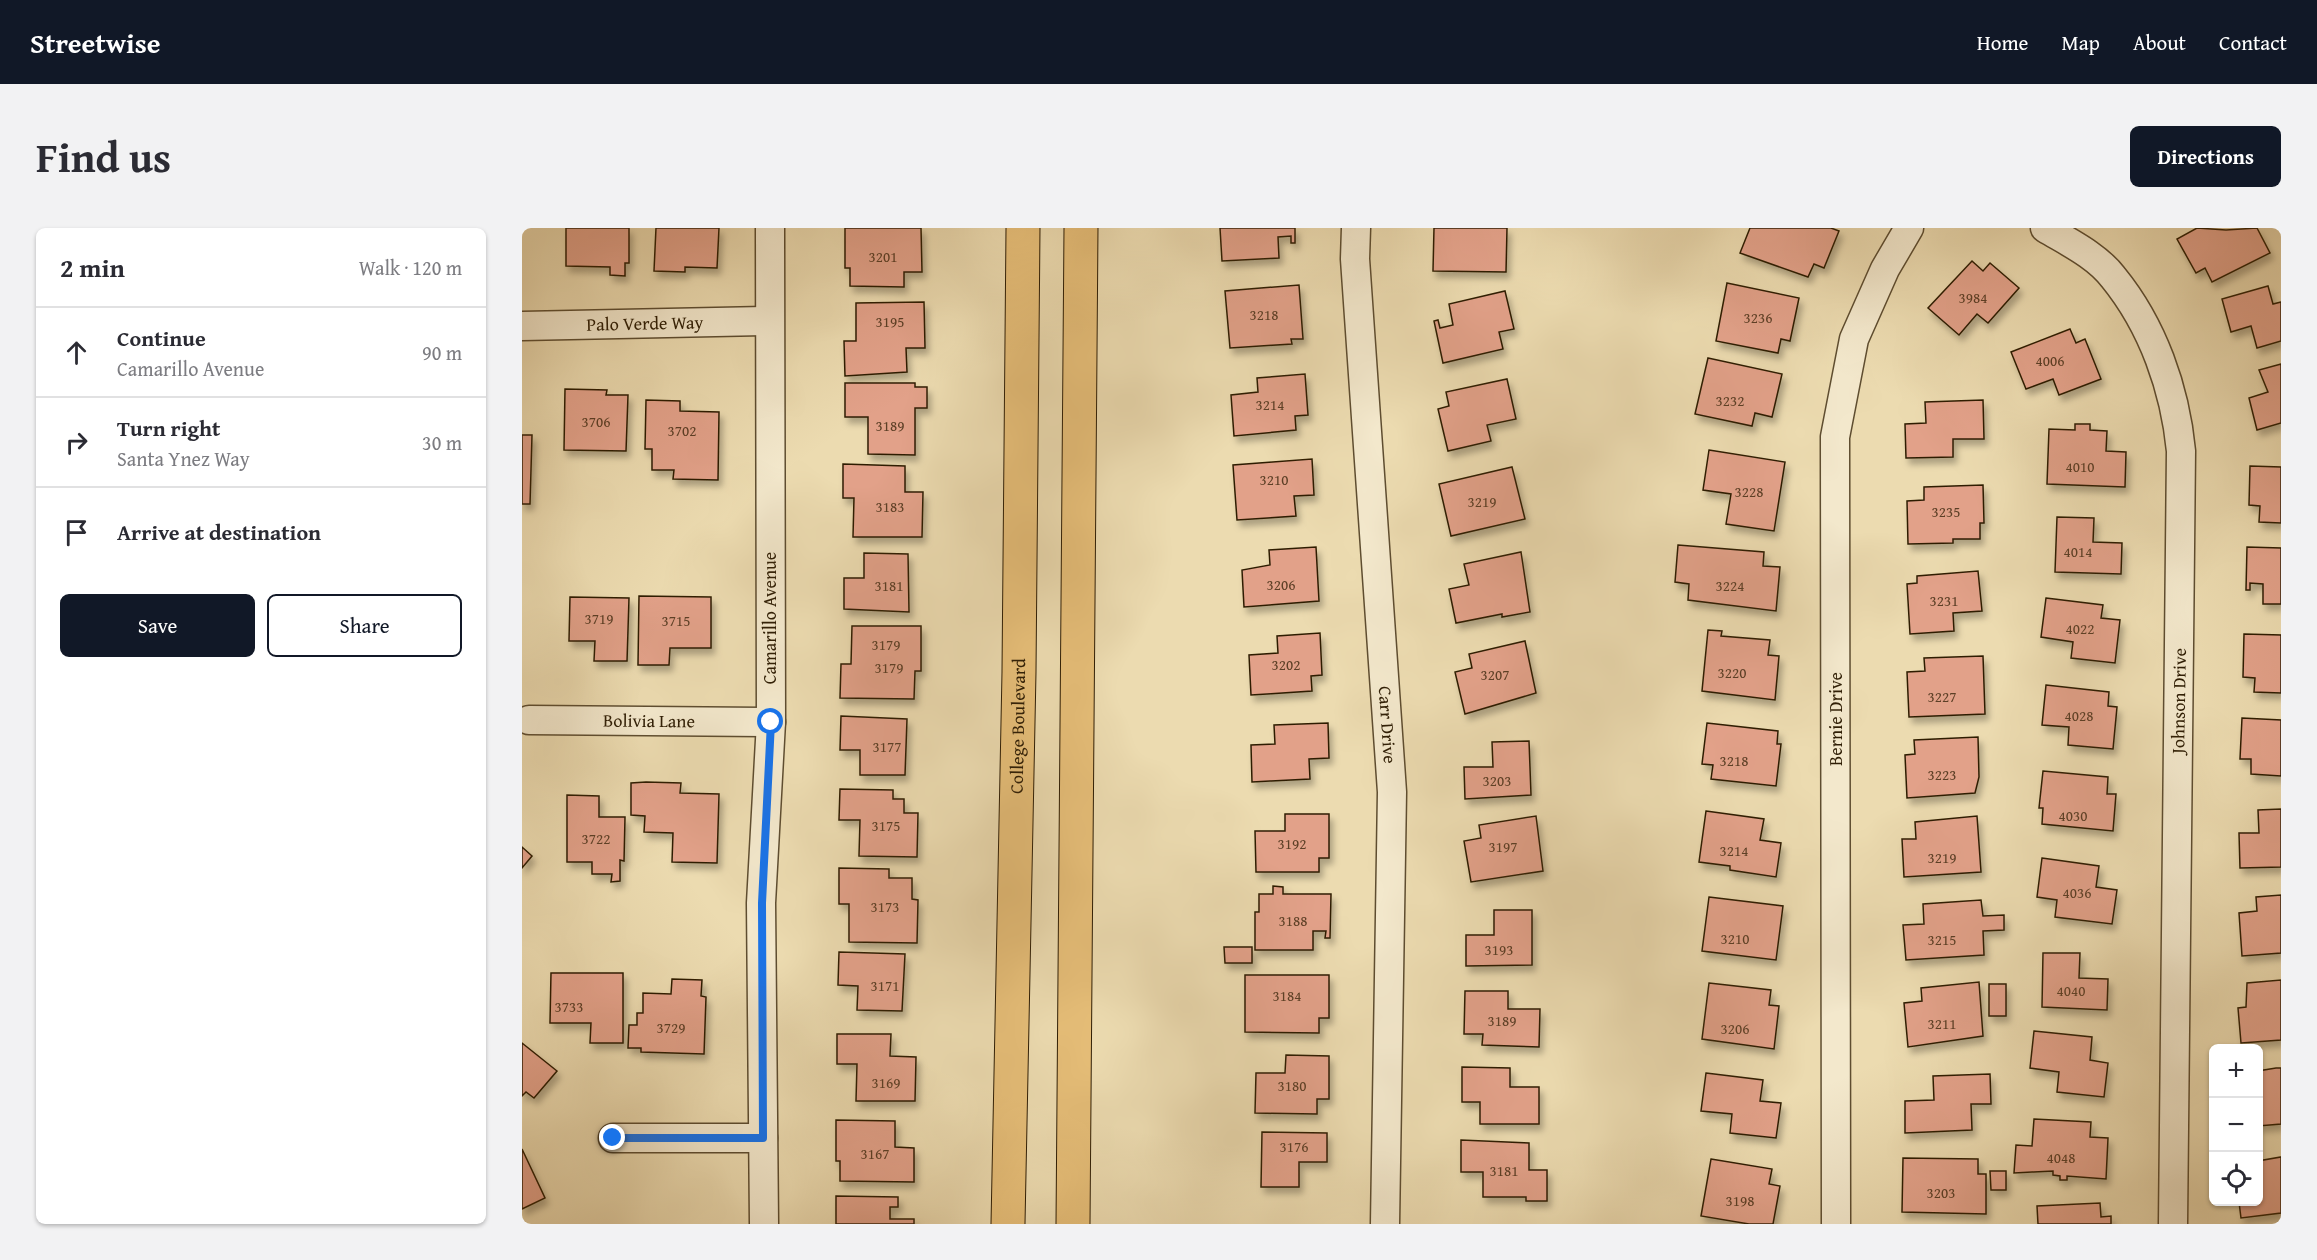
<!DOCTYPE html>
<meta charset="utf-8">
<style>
:root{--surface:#fff;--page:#f2f2f3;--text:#2b2b33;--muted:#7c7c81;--line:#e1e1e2;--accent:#111827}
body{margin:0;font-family:"Gentium Book Plus",serif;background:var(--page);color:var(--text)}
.controls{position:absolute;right:18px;bottom:18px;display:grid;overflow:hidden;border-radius:9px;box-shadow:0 2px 4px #0004}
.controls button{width:54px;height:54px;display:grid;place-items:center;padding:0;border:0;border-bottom:2px solid var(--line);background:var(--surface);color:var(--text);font:30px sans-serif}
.stop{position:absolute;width:18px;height:18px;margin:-14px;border:4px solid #1a73e8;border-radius:50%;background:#fff}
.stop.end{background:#1a73e8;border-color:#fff;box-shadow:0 2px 6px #0008}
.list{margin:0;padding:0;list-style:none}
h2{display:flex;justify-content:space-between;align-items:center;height:78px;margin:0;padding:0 24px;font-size:26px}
h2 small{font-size:20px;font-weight:400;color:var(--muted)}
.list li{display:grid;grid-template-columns:39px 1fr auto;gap:18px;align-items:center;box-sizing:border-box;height:90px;padding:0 24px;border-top:2px solid var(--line)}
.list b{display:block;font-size:22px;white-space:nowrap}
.list p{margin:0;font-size:20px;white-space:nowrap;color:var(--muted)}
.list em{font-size:20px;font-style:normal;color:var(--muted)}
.actions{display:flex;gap:12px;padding:18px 24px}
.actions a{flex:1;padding:14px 0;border:2px solid var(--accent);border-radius:9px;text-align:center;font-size:21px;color:var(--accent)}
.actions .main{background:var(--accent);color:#fff}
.icon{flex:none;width:33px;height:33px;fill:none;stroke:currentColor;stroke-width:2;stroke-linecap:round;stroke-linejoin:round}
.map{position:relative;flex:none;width:1759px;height:996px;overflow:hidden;border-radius:9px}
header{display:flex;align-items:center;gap:36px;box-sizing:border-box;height:84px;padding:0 30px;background:var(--accent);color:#fff}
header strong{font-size:28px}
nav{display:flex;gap:33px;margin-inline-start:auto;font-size:21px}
.intro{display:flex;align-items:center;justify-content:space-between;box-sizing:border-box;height:144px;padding:0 36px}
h1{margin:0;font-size:42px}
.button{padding:15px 27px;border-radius:9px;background:var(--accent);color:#fff;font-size:21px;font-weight:700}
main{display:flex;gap:36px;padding:0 36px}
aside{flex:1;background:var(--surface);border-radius:9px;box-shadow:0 2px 4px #0004}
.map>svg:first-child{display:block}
.building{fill:#e2a189;stroke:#2f1e05;stroke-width:1.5;filter:url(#shadow)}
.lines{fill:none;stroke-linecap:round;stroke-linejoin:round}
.street-casing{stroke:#5e4d30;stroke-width:31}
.primary-casing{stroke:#2f1e05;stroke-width:35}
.street{stroke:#f3e8cc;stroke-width:28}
.primary{stroke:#e6be78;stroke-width:33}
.route{stroke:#1a73e8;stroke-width:8}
.labels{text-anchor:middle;stroke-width:6;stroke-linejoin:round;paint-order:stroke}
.number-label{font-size:15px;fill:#5c3f26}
.street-label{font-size:18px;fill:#2f1e05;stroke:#f3e8cc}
</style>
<header>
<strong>Streetwise</strong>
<nav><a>Home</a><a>Map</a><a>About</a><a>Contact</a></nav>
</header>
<div class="intro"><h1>Find us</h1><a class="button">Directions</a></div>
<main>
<aside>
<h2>2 min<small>Walk · 120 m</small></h2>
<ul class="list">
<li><svg class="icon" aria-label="ahead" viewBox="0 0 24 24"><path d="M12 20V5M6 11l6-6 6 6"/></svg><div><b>Continue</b><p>Camarillo Avenue</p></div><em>90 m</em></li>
<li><svg class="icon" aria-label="right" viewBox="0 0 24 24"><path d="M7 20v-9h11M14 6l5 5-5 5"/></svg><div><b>Turn right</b><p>Santa Ynez Way</p></div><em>30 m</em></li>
<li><svg class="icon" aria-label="arrive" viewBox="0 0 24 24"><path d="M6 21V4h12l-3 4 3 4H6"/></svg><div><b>Arrive at destination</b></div></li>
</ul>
<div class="actions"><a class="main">Save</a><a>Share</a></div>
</aside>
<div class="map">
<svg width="1759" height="996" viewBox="0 0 1759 996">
<defs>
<filter id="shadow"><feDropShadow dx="3.5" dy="6" stdDeviation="3" flood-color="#0004"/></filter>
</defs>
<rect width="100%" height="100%" fill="#ecdbb0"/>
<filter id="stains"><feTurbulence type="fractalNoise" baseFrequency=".00333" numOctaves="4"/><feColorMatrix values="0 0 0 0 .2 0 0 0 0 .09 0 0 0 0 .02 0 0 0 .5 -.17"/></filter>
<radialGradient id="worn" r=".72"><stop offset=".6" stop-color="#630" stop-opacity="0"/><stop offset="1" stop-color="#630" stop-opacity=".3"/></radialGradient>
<!-- building -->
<g class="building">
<polygon points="44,0 107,0 107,35 103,35 103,48 88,47 88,39 44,38"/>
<polygon points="134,0 197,0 195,40 163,39 163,44 132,43"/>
<polygon points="323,0 399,0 400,44 382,44 382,59 328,58 328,40 323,40"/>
<polygon points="698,0 773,0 773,15 769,15 769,8 756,9 757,30 700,33"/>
<polygon points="912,0 985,0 984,44 911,43"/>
<polygon points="1228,0 1309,0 1317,3 1302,40 1292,36 1286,49 1218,25"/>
<polygon points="1675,0 1704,2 1735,0 1748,25 1690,54 1683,40 1674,45 1655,11"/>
<polygon points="1450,33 1461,43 1468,35 1497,60 1466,95 1455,86 1437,107 1406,80"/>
<polygon points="1205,55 1277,70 1268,113 1259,111 1256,125 1194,113"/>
<polygon points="777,57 781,111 769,111 770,116 708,120 703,63"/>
<polygon points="1746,58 1751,76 1759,74 1759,113 1735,120 1729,98 1709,104 1700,71"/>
<polygon points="983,63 992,101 977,104 981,121 921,135 912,93 916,92 918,100 931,97 927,76"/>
<polygon points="402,74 403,120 384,120 385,144 323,148 322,113 334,113 334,75"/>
<polygon points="1548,101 1554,115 1563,111 1579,151 1537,167 1531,151 1504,161 1489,124"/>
<polygon points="1186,130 1260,146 1250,189 1233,185 1230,198 1173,186"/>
<polygon points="1759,136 1759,195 1735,202 1727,170 1746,164 1737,142"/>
<polygon points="783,146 786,187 773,188 774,202 712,208 709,167 736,164 735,150"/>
<polygon points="985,151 994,191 965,197 969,213 926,223 916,181 927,178 924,164"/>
<polygon points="323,155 393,155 393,159 405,159 405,180 393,180 393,227 346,226 346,189 323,189"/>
<polygon points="43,161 85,162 84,167 106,167 104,223 42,222"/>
<polygon points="124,172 158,173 158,183 197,184 196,252 151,251 152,242 130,242 130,221 123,221"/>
<polygon points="1461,172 1462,211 1431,211 1431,229 1384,230 1383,196 1404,195 1403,174"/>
<polygon points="1553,196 1568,196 1568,202 1585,203 1584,223 1604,224 1603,259 1525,256 1527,201 1553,202"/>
<polygon points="0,207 10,207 8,276 0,276"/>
<polygon points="1187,222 1263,234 1252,303 1204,296 1209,266 1181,262"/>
<polygon points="790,231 792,267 772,268 774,288 715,292 711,237"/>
<polygon points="321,236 383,238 383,264 401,264 400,309 331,309 332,270 321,270"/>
<polygon points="1728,238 1759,239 1759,295 1737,294 1738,278 1727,277"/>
<polygon points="990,239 1003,291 929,308 917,256"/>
<polygon points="1461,257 1462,295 1458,295 1458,311 1431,311 1431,315 1386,316 1385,273 1402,272 1402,259"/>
<polygon points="1535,289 1572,290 1571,314 1600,315 1599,346 1533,344"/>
<polygon points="1156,317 1242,324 1241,338 1258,339 1254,383 1166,372 1167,356 1153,354"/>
<polygon points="794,319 797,373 722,379 720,342 748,337 747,322"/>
<polygon points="1725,319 1759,320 1759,376 1741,376 1741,356 1728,355 1728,362 1724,362"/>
<polygon points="999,324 1008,384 980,389 980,386 934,395 927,361 947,357 942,336"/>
<polygon points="342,325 386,326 387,384 322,381 322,350 342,350"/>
<polygon points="1456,343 1460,383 1431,385 1432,403 1388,406 1385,356 1395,355 1395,348"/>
<polygon points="117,368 189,369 189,420 148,420 147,437 116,437"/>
<polygon points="48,369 107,370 105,433 72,433 73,413 47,413"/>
<polygon points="1524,370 1581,377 1579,390 1598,392 1593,435 1549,430 1551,414 1519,409"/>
<polygon points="330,398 399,398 399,443 393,443 392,471 318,470 319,436 329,436"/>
<polygon points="1186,402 1200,403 1199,408 1248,412 1246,427 1257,428 1253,472 1180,463"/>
<polygon points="798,405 800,447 789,448 790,463 729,467 727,427 756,425 755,408"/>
<polygon points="1722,406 1759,407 1759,465 1732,464 1733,450 1721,449"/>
<polygon points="1003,413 1014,465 943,486 933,444 950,440 947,426"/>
<polygon points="1461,428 1463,486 1387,489 1385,444 1403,443 1402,430"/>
<polygon points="1524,457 1587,464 1586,478 1595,479 1591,521 1546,517 1547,499 1520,497"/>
<polygon points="319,488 385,491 383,547 338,547 338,522 318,522"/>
<polygon points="1720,490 1759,492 1759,548 1729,546 1729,531 1718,531"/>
<polygon points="806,495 807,530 787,531 788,551 730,554 729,517 753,516 752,497"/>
<polygon points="1185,495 1256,503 1255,516 1259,516 1254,558 1189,551 1191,537 1180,536"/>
<polygon points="1456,509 1457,549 1453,565 1385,570 1383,527 1393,526 1392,512"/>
<polygon points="1007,513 1009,567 943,571 942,539 971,539 970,514"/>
<polygon points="1521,543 1586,549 1585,566 1594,566 1591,603 1520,596 1521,580 1517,580"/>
<polygon points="124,554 159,555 158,565 197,566 195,635 150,634 151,605 122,604 123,588 109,587 109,555"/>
<polygon points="318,561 371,562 371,571 382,571 382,585 396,585 395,629 337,628 338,592 317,592"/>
<polygon points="45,567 77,568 77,589 103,589 102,633 98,632 98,653 89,654 90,646 70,646 70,634 45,634"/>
<polygon points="1759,581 1759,639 1718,640 1717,605 1737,605 1736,582"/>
<polygon points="1184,583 1242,591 1238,612 1259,615 1254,649 1208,642 1208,638 1177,634"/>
<polygon points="763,586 807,586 807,630 797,630 797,644 734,644 733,603 763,603"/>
<polygon points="1014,588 1021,643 949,654 942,613 959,610 957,597"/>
<polygon points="1455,588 1459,644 1382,649 1380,611 1394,611 1393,594"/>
<polygon points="0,619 10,628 0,640"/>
<polygon points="1520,630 1577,638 1574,659 1595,662 1590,696 1533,689 1535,672 1515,669"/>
<polygon points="317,640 367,641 367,650 390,650 390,671 396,672 395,715 327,714 327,676 317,676"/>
<polygon points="751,658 761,659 761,666 809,666 808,710 803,710 804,703 791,703 791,722 733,722 733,684 737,684 737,666 751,666"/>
<polygon points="1759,667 1759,725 1720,728 1717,685 1735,683 1734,669"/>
<polygon points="1187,669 1261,678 1254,732 1180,723"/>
<polygon points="1459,672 1461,688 1482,687 1482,702 1461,703 1462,727 1384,732 1381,697 1402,696 1401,676"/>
<polygon points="972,682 1010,682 1010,737 944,738 944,707 972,707"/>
<polygon points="702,719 730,719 730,735 703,735"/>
<polygon points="317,724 383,726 380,783 335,782 336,758 316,757"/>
<polygon points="1521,725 1558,725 1557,750 1586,751 1585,782 1520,779"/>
<polygon points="29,745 101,745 101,815 68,815 69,795 28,795"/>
<polygon points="723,747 807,747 807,790 797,790 797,805 723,804"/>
<polygon points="150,751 180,752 179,768 184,769 182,826 119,824 119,820 106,820 107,797 115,797 115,785 121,785 121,765 149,766"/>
<polygon points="1759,752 1759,812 1719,815 1716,780 1724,779 1725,755"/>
<polygon points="1457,754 1461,808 1386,819 1382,775 1400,773 1399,760"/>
<polygon points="1187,755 1249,762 1247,777 1257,778 1252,821 1180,811"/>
<rect x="1467" y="756" width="17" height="32"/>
<polygon points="943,763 986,763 986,781 1018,781 1017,819 960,817 961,806 942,806"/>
<polygon points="1512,803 1570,809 1568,832 1586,835 1582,869 1535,864 1537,844 1508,840"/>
<polygon points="315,806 369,806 368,828 394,829 393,873 334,873 335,836 315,836"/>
<polygon points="0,815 35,843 12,870 4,864 0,868"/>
<polygon points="764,827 807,828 807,871 795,871 795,886 733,885 734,845 763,845"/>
<polygon points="940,839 988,840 988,859 1017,859 1017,896 958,896 958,874 940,874"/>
<polygon points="1754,840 1759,840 1759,896 1736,898 1736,843"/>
<polygon points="1184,845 1241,852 1238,873 1259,875 1254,910 1208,905 1210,886 1179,883"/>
<polygon points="1468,846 1469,876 1449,876 1450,902 1383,905 1383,873 1412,872 1411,848"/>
<polygon points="1512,891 1569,894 1568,909 1586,910 1584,951 1545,948 1545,952 1538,952 1538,948 1531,947 1531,943 1492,945 1494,917 1510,918"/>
<polygon points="314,892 373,893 373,919 392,920 392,954 318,953 318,933 314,933"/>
<polygon points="740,904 805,905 805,934 777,934 777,959 739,959"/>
<polygon points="939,912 1007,915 1007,942 1025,942 1025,973 1004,973 1004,969 961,969 961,944 939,944"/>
<polygon points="0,921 23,970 0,981"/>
<polygon points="1759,929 1759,985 1719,990 1717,974 1736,974 1736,933"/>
<polygon points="1381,930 1456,931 1456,946 1464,946 1464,986 1380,984"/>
<polygon points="1189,931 1250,941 1247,956 1258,958 1251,996 1227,996 1179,988"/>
<polygon points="1468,943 1484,943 1484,962 1469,962"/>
<polygon points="314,968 376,969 376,979 368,979 368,991 392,991 392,996 314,996"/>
<polygon points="1578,975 1579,989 1589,988 1589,996 1516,996 1515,978"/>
</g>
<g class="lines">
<defs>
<g id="street">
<path id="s1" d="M834 0 833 31 870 564 863 996"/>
<path d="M1523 0C1546 14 1574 27 1591 49 1631 98 1653 161 1659 223L1651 996"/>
<path id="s2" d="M0 98 247 93"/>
<path id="s3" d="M7 492 249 494"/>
<polyline points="91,910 241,910"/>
<polyline points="242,996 239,675 249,494 248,0"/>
<polyline points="1314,996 1313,209 1332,111 1363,41 1387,0"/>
</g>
<g id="primary">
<path id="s4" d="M486 996 497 444 501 0"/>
<polyline points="551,996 559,0"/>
</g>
</defs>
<!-- street casing -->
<use href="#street" class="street-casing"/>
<!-- primary casing -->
<use href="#primary" class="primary-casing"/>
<!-- street -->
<use href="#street" class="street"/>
<!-- primary -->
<use href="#primary" class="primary"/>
</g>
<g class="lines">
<!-- route -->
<polyline class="route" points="91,910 241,910 240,675 249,494"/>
</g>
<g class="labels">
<!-- number labels -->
<g class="number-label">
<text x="361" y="34">3201</text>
<text x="1451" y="75">3984</text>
<text x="742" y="92">3218</text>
<text x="1236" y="95">3236</text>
<text x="368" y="99">3195</text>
<text x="1528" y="138">4006</text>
<text x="1208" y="178">3232</text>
<text x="748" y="182">3214</text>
<text x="74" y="199">3706</text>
<text x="368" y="203">3189</text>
<text x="160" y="208">3702</text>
<text x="1558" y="244">4010</text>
<text x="752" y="257">3210</text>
<text x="1227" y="269">3228</text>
<text x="960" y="279">3219</text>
<text x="368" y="284">3183</text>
<text x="1424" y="289">3235</text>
<text x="1556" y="329">4014</text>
<text x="759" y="362">3206</text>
<text x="367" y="363">3181</text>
<text x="1208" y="363">3224</text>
<text x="1422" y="378">3231</text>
<text x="77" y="396">3719</text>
<text x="154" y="398">3715</text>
<text x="1558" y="406">4022</text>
<text x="364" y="422">3179</text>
<text x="764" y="442">3202</text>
<text x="367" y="445">3179</text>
<text x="1210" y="450">3220</text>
<text x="973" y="452">3207</text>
<text x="1420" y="474">3227</text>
<text x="1557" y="493">4028</text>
<text x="365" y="524">3177</text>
<text x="1212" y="538">3218</text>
<text x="1420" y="552">3223</text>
<text x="975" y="558">3203</text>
<text x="1551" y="593">4030</text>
<text x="364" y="603">3175</text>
<text x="74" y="616">3722</text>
<text x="770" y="621">3192</text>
<text x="981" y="624">3197</text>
<text x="1212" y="628">3214</text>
<text x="1420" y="635">3219</text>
<text x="1555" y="670">4036</text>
<text x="363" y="684">3173</text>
<text x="771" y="698">3188</text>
<text x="1213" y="716">3210</text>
<text x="1420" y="717">3215</text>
<text x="977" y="727">3193</text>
<text x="363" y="763">3171</text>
<text x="1549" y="768">4040</text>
<text x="765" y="773">3184</text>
<text x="47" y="784">3733</text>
<text x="980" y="798">3189</text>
<text x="1420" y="801">3211</text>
<text x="149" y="805">3729</text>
<text x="1213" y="806">3206</text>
<text x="364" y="860">3169</text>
<text x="770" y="863">3180</text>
<text x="772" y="924">3176</text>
<text x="353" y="931">3167</text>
<text x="1539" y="935">4048</text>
<text x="982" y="948">3181</text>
<text x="1419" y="970">3203</text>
<text x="1218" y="978">3198</text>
</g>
<!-- street labels -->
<g class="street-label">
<text dy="6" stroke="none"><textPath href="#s2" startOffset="123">Palo Verde Way</textPath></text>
<text transform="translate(248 390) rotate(-90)" y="6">Camarillo Avenue</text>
<text transform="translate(1657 473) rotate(-89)" y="6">Johnson Drive</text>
<text transform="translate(1314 491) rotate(-90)" y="6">Bernie Drive</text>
<text dy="6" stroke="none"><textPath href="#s3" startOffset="120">Bolivia Lane</textPath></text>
<text dy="6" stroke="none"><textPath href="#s4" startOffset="498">College Boulevard</textPath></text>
<text dy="6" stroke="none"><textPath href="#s1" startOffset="498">Carr Drive</textPath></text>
</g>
</g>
<rect width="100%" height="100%" filter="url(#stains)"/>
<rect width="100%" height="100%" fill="url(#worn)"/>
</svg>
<div class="controls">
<button>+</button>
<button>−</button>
<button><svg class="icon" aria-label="locate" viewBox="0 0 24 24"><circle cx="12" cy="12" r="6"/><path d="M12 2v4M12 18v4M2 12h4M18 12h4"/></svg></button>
</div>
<div class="stop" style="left:249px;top:494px"></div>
<div class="stop end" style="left:91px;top:910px"></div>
</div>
</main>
